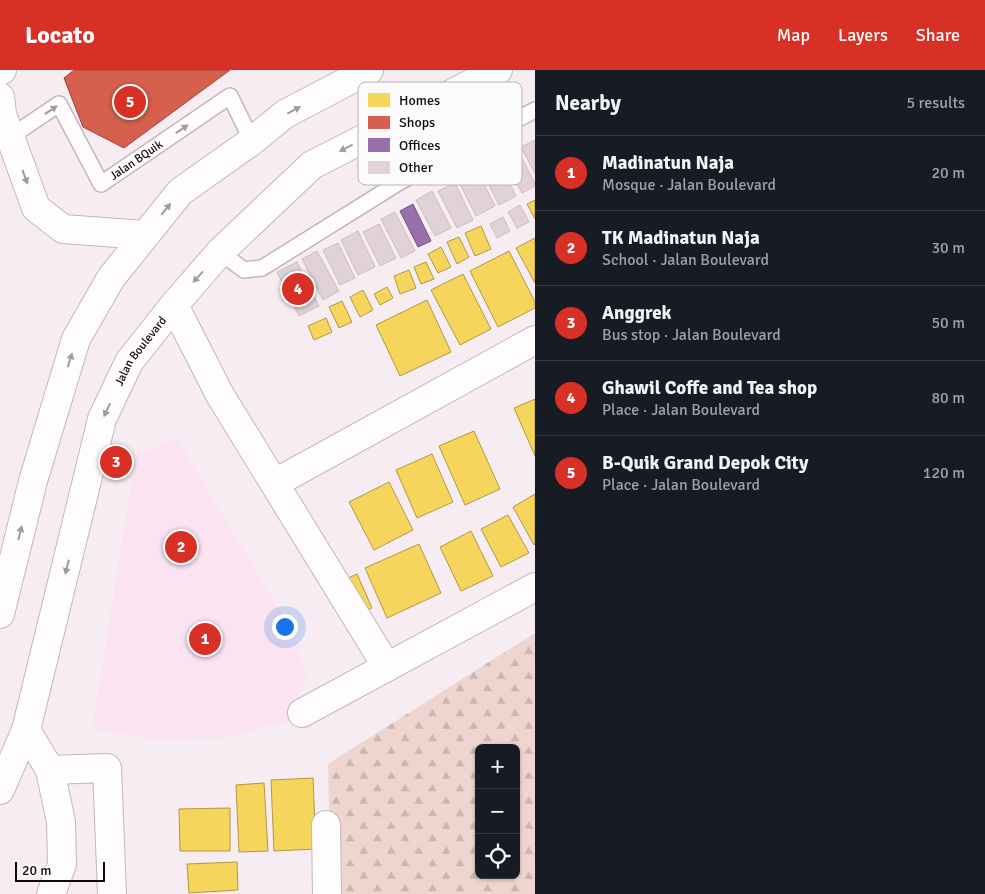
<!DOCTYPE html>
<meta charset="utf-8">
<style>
:root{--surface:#171b24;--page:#242831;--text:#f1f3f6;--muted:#9ea1a6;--line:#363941;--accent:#d93025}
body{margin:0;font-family:Signika,sans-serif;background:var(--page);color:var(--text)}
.controls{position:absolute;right:15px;bottom:15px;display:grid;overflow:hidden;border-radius:8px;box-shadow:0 1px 4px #0004}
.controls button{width:45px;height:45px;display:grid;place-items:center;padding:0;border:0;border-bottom:1px solid var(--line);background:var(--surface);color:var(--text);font:25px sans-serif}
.scale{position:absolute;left:15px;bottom:12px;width:90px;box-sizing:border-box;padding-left:5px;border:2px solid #140910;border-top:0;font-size:14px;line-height:18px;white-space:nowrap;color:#140910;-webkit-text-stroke:4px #fbfbfb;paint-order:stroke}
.you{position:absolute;left:284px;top:556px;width:18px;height:18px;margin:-12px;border:4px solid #fff;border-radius:50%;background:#1a73e8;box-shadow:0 0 0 8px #1a73e833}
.badge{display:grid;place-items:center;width:32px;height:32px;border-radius:50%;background:var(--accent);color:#fff;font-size:16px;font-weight:700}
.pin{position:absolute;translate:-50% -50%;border:2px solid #fff;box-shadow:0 1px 5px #0006}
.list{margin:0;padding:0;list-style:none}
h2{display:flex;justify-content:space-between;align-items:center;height:65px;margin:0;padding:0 20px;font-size:21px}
h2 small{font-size:16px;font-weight:400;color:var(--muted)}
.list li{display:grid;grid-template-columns:32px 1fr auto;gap:15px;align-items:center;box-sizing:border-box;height:75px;padding:0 20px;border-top:1px solid var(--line)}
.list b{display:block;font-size:19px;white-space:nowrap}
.list p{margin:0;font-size:16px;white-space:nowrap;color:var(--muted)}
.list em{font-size:16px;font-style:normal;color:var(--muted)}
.icon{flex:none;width:28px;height:28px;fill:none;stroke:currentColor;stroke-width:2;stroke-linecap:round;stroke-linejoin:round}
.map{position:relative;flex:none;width:535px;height:824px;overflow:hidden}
header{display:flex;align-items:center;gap:30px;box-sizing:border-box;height:70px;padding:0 25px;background:var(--accent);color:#fff}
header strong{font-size:24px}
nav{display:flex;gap:28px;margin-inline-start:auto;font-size:18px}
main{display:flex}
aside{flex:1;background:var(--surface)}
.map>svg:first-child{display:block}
.built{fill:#fbe3f1}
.forest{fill:url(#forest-firs);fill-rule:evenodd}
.homes{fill:#f6d55c;stroke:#b29845}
.shops{fill:#d6604d;stroke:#9c463b}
.offices{fill:#9970ab;stroke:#71517c}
.building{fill:#e0d2d5;stroke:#ccbfc3}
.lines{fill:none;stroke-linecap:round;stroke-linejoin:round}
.service-casing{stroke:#c2b7bd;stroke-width:18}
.minor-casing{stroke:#c2b7bd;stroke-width:30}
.tertiary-casing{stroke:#c2b7bd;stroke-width:30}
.secondary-casing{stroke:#c2b7bd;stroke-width:30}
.service{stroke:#fefcfd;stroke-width:15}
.minor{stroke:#fefcfd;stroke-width:28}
.tertiary{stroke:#fefcfd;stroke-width:28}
.secondary{stroke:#fefcfd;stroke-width:28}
.oneway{fill:#a09b9e}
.labels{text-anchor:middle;stroke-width:5;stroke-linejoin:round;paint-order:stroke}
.street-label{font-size:12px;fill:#140910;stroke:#fbfbfb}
.key{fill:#fbfbfb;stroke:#b6b2b4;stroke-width:1}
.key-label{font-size:14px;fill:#140910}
</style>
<header>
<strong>Locato</strong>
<nav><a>Map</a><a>Layers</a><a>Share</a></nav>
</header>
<main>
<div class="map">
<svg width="535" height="824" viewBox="0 0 535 824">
<defs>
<pattern id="forest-firs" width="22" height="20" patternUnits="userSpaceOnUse" patternTransform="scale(1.25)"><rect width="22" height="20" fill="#eed5d0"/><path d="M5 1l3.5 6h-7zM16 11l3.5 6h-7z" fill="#cbb6b2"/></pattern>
</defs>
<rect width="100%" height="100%" fill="#f7ecf2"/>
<!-- built -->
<polygon class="built" points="177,368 295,567 306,605 290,650 226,668 150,669 92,658 136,387"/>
<!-- forest -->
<path class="forest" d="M535 563V824H331L328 694ZM479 678H516V805H479Z"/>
<!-- homes -->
<g class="homes">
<polygon points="535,130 535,149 527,134"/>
<polygon points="481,156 491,179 475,186 465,163"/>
<polygon points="459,167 469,187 457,194 447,172"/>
<polygon points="535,168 535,213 516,178"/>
<polygon points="441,177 451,197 438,203 428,184"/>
<polygon points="509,181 535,232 535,238 498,257 470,201"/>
<polygon points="426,192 434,209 421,214 414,197"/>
<polygon points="409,200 416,218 400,224 394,206"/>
<polygon points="463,204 491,259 460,275 431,220"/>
<polygon points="387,217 393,228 380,235 374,224"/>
<polygon points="363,220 373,240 360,247 350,227"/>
<polygon points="427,230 451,282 400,306 376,255"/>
<polygon points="342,231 352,252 339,258 329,237"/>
<polygon points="326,248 332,262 314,270 308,256"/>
<polygon points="535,329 535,386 514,338"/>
<polygon points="474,361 500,419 465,435 439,376"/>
<polygon points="432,384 453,432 417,448 396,400"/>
<polygon points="389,412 413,460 374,480 349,432"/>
<polygon points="535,424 535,474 534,475 513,437"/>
<polygon points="508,445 529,483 501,497 481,459"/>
<polygon points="471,461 493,506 461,521 440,477"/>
<polygon points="419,474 441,523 387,548 365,498"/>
<polygon points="357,504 372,538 359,544 344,510"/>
<polygon points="313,708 316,779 274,781 271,710"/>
<polygon points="264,713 268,781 239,782 236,715"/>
<polygon points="230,738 230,781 180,781 179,739"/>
<polygon points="237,792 238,820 189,823 187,794"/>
</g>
<!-- shops -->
<polygon class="shops" points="74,0 230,0 124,78 83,57 64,8"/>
<!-- offices -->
<polygon class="offices" points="413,134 431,171 418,177 400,141"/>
<!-- building -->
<g class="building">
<polygon points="535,70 535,104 521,77"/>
<polygon points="517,79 535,113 535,116 522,123 503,87"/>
<polygon points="497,89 516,126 499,135 480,97"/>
<polygon points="478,102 495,136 476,146 459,112"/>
<polygon points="455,113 473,150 457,158 438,121"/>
<polygon points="432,121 451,158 435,166 416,130"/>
<polygon points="520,135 529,152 517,158 508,142"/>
<polygon points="395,142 415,181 401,188 381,149"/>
<polygon points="503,147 510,161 497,168 490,154"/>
<polygon points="379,154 396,188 380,196 363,162"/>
<polygon points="358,161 375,197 358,205 341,170"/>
<polygon points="338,173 355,208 340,215 323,180"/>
<polygon points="317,181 339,221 323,230 302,189"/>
<polygon points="297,192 319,236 299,246 277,202"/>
</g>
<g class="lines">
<defs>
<g id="service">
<path id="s1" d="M10 67 59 34 101 114 230 26 252 71"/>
<polyline points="220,182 244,200 262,198 398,113 535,40"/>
</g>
<g id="minor">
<polyline points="0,1 2,0"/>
<polyline points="174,235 220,325 387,597"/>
<polyline points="275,413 535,270"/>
<polyline points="302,643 535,517"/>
<polyline points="26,660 50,700 61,752 62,794 51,824"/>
<polyline points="50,700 107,698 112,824"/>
<polyline points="326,755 327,824"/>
</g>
<polyline id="tertiary" points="0,27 2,44 36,138 63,159 145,165"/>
<g id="secondary">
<polyline points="0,544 33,411 76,269 111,208 180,122 252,71 285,44 369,0"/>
<path id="s2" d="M0 720 26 660 102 349 129 292 174 235 220 182 312 95 498 0"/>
</g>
</defs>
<!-- service casing -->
<use href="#service" class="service-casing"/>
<!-- minor casing -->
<use href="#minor" class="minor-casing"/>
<!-- tertiary casing -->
<use href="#tertiary" class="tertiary-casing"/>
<!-- secondary casing -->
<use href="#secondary" class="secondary-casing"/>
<!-- service -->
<use href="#service" class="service"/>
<!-- minor -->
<use href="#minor" class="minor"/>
<!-- tertiary -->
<use href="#tertiary" class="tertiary"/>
<!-- secondary -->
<use href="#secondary" class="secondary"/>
</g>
<!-- one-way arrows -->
<defs><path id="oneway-solid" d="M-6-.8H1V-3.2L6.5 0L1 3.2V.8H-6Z" transform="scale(1.25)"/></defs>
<g class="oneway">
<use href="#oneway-solid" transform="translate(51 40) rotate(-34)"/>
<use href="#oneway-solid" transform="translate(294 40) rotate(-28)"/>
<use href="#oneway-solid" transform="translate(182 59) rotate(-34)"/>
<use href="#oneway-solid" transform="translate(346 78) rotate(153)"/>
<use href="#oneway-solid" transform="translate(25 107) rotate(70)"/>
<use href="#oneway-solid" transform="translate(166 139) rotate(-51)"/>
<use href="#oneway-solid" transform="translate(198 207) rotate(132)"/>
<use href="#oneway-solid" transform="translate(70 290) rotate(-73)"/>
<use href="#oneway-solid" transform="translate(107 340) rotate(115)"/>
<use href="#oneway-solid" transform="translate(20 463) rotate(-76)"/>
<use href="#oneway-solid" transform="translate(67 497) rotate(104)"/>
</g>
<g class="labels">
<!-- street labels -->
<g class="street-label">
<text dy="4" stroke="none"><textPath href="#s1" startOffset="192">Jalan BQuik</textPath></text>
<text dy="4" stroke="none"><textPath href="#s2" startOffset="464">Jalan Boulevard</textPath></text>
</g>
</g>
<!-- legend -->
<rect x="358" y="12" width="164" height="103" rx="8" class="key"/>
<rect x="368" y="23" width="22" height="14" fill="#f6d55c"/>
<rect x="368" y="46" width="22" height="13" fill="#d6604d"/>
<rect x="368" y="68" width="22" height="14" fill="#9970ab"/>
<rect x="368" y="91" width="22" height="13" fill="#e0d2d5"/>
<g class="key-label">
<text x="399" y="35">Homes</text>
<text x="399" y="57">Shops</text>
<text x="399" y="80">Offices</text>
<text x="399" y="102">Other</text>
</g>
</svg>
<div class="controls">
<button>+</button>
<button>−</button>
<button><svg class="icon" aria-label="locate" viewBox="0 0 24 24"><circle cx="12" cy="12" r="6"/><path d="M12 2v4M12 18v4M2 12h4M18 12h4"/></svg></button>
</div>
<div class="scale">20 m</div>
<div class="you"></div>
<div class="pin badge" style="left:205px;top:569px">1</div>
<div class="pin badge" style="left:181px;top:477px">2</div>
<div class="pin badge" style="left:116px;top:392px">3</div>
<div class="pin badge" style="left:298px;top:219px">4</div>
<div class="pin badge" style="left:130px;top:32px">5</div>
</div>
<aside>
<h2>Nearby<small>5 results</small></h2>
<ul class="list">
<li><span class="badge">1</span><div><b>Madinatun Naja</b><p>Mosque · Jalan Boulevard</p></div><em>20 m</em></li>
<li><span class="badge">2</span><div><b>TK Madinatun Naja</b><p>School · Jalan Boulevard</p></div><em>30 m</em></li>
<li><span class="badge">3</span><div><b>Anggrek</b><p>Bus stop · Jalan Boulevard</p></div><em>50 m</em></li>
<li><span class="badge">4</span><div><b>Ghawil Coffe and Tea shop</b><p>Place · Jalan Boulevard</p></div><em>80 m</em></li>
<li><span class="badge">5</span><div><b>B-Quik Grand Depok City</b><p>Place · Jalan Boulevard</p></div><em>120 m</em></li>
</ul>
</aside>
</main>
